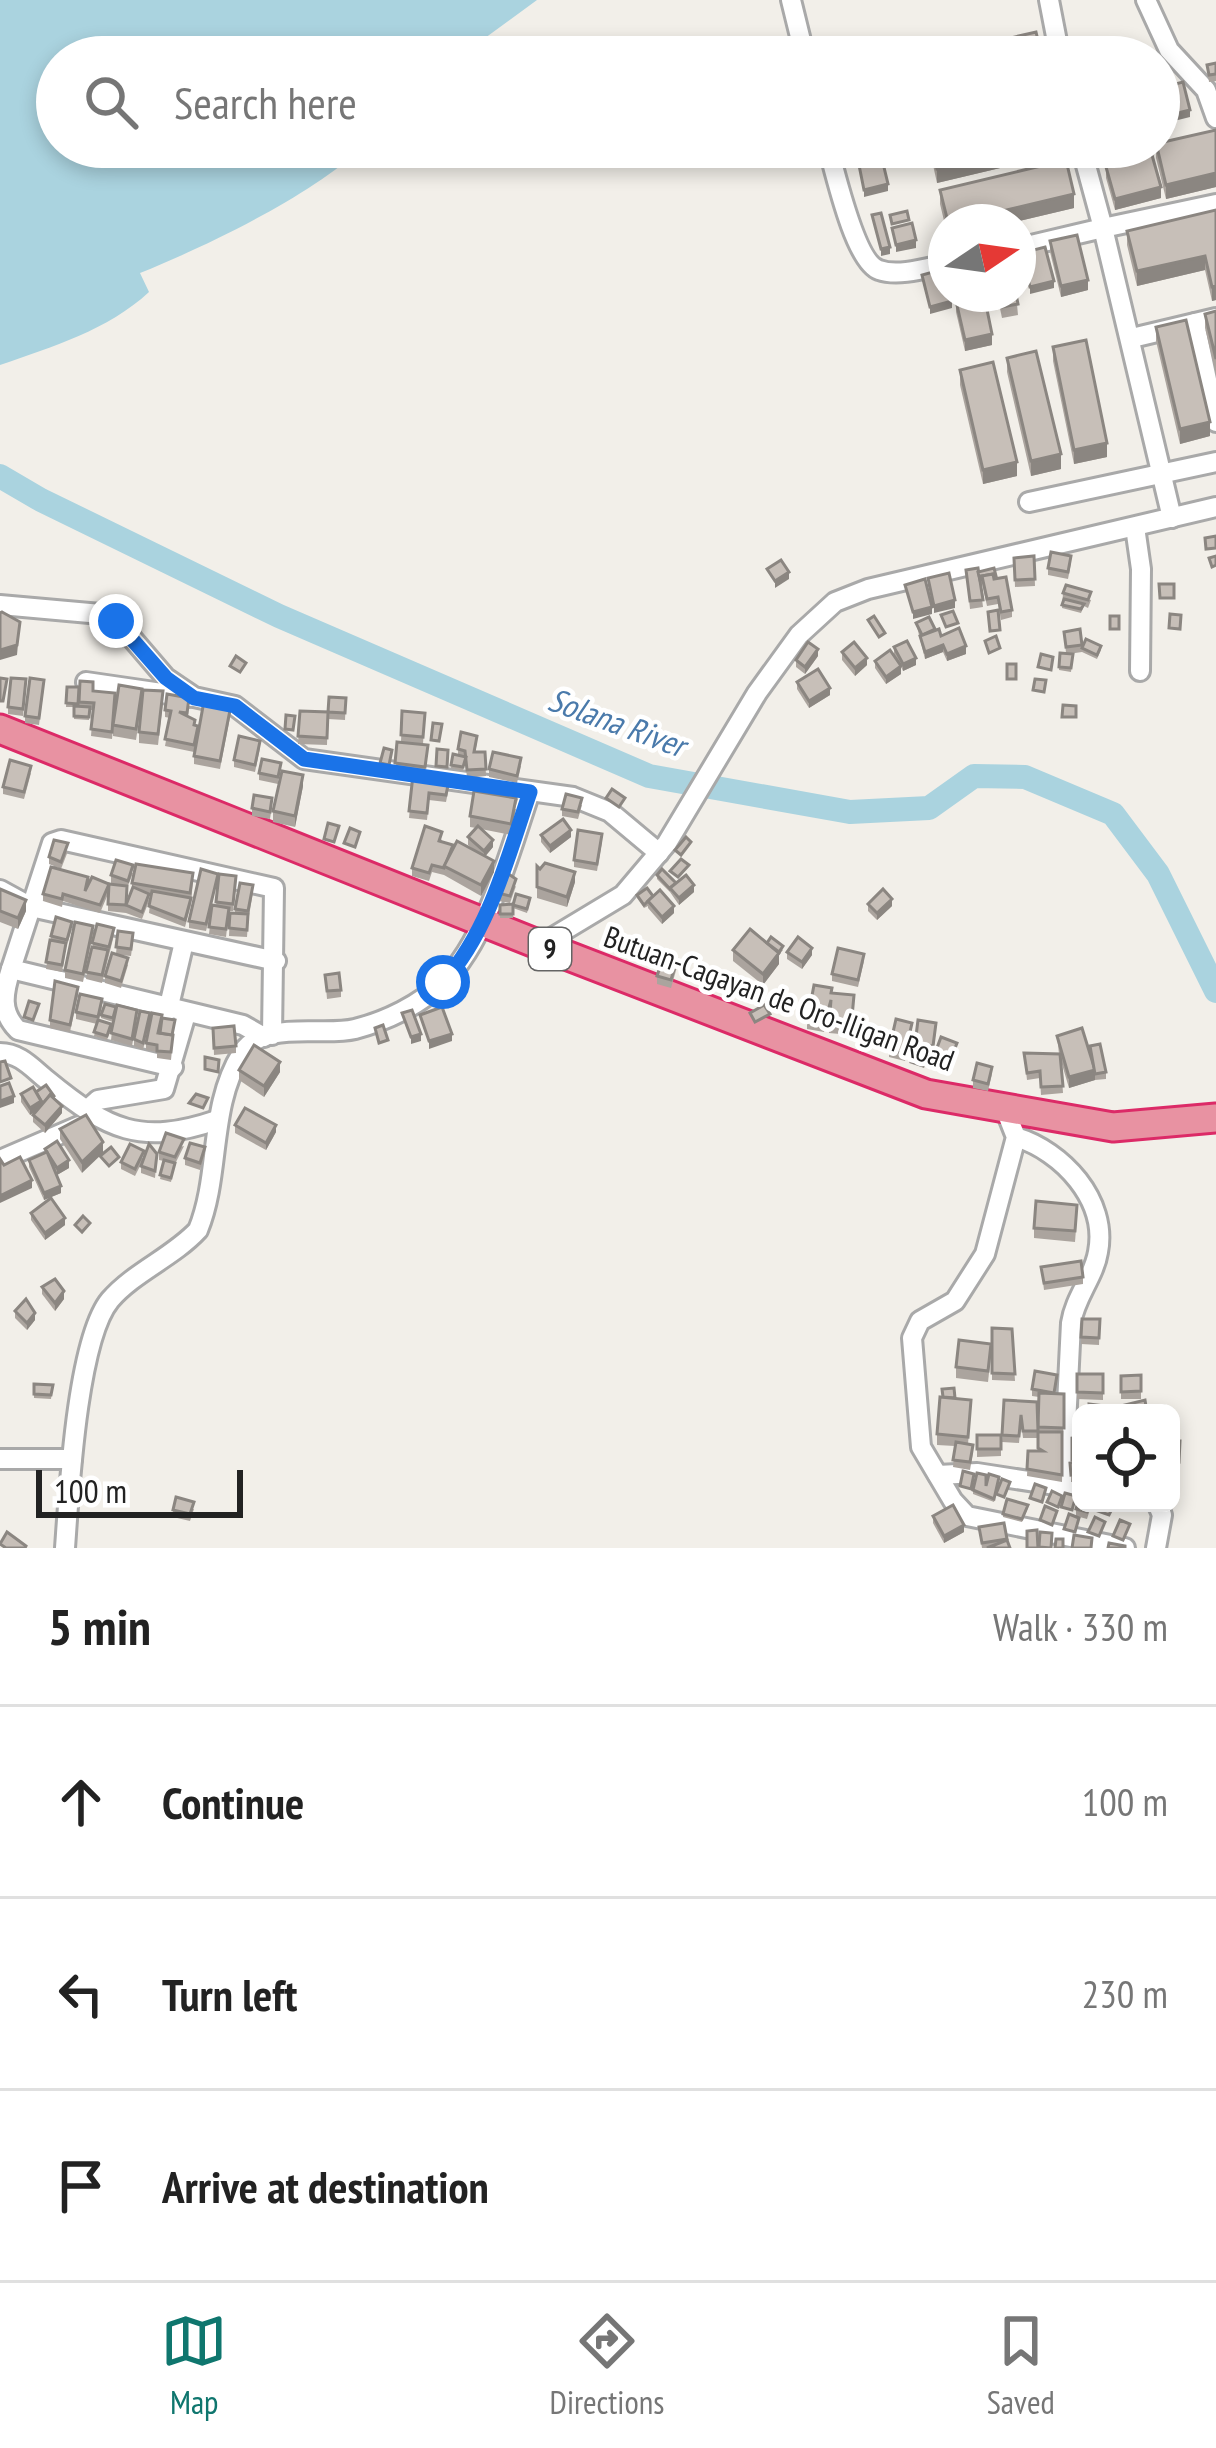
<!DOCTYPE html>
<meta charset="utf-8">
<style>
:root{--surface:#fff;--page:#f2f2f2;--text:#222;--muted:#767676;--line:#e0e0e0;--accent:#0f766e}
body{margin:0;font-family:"PT Sans Narrow",sans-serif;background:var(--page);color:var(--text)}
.controls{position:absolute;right:36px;bottom:36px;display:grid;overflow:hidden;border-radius:18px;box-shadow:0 6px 18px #0003}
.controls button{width:108px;height:108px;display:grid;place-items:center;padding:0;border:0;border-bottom:3px solid var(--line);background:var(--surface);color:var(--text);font:60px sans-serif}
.compass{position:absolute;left:928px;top:204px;width:108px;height:108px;border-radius:50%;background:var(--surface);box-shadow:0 6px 18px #0003;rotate:77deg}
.scale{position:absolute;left:36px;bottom:30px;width:207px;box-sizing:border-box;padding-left:12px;border:6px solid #222;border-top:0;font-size:33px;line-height:42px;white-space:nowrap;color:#222;-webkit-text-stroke:9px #fff;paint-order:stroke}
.stop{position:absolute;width:36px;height:36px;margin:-27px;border:9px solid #1a73e8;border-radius:50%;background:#fff}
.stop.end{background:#1a73e8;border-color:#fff;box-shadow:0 3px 12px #0008}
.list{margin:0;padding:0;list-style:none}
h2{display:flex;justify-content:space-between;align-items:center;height:156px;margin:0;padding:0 48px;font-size:51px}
h2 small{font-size:39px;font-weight:400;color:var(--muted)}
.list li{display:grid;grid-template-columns:78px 1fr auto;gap:36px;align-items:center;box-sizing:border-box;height:192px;padding:0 48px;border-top:3px solid var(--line)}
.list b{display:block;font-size:45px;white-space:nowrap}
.list em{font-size:39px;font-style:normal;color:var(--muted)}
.icon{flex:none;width:66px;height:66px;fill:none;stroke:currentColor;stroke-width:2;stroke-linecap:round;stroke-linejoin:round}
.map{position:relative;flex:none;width:1216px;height:1548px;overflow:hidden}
.search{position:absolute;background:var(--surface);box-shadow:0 6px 18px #0003;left:36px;right:36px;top:36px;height:132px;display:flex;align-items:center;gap:30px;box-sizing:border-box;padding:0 42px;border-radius:66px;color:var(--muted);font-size:45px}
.sheet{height:732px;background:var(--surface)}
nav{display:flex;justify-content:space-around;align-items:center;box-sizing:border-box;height:168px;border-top:3px solid var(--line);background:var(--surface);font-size:33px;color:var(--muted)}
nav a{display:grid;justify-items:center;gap:6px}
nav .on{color:var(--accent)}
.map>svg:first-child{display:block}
.water{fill:#aad3df}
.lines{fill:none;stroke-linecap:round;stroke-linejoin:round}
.river{stroke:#aad3df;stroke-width:24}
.minor-casing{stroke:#a9a9a9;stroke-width:24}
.highway-casing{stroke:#dc2a67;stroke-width:33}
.minor{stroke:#fff;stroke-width:18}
.highway{stroke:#e892a2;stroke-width:27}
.wall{fill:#aba49e}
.shaded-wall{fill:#8b8681}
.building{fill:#c7bfb8;stroke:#8b8681;stroke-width:3}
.route{stroke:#1a73e8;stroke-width:15}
.labels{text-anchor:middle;stroke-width:9;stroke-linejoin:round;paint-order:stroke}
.shield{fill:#fff;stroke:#646464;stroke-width:3}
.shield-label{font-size:27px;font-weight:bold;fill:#222}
.street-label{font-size:30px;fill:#222;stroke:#fff}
.water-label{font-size:33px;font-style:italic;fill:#4a7aab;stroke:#fff}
</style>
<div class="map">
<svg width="1216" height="1548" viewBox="0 0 1216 1548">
<rect width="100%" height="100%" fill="#f2efe9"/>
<!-- water -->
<path class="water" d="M0 0H537L459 57H57V147H362C315 194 203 248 140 273L149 292C108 330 52 347 0 365Z"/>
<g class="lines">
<!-- river -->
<polyline class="river" points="0,476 41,500 279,616 649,776 850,812 929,808 974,776 1025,777 1113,814 1158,874 1216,991"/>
<defs>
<g id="minor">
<polyline points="791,0 805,57"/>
<polyline points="1049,0 1060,57"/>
<polyline points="1146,0 1169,50 1206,90 1216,118"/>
<path d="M828 147C835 172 855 262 879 270 898 277 927 268 946 264"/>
<polyline points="831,156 866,147"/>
<polyline points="1018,248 1103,228 1081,147"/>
<polyline points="1195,323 1216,422"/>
<polyline points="1132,338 1216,318"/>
<polyline points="1029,502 1216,462"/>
<polyline points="1172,518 1103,228 1216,204"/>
<polyline points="1135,527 1141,569 1140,671"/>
<polyline points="0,605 112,615 166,678 194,697 235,706 304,759 573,797 610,812 659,853"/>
<polyline points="86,682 189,697"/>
<polyline points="0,890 31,907 276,961"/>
<polyline points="540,945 623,895 667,843 757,693 799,635 835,602 868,589 1216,507"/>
<path d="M11 969C3 994 0 1012 18 1030L173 1067"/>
<polyline points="168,1010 184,942"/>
<polyline points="264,1037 243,1025 11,969 52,843 61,840 274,888 272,1035"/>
<path d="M0 1053C20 1053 32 1068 47 1080 108 1130 140 1146 217 1120"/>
<polyline points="88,1109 98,1100 164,1089 186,1014"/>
<polyline points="1005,1109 1016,1137 985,1254 955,1301 920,1321 912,1338 921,1447 953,1501 967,1516 1125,1548"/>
<path d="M1016 1137C1062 1151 1108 1200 1098 1252 1094 1277 1075 1297 1071 1323L1063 1486"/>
<polyline points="0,1160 79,1126"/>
<polyline points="0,1459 72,1459"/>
<polyline points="938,1475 977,1473 1081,1489"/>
<path d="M65 1548C69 1493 77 1340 110 1300 134 1272 173 1257 198 1230 221 1174 208 1107 242 1053 264 1019 322 1037 355 1029 386 1021 420 1005 443 982 487 940 510 850 530 792"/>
<polyline points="1156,1548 1162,1515 1157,1503"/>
</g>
<polyline id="highway" points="0,729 540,945 926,1094 1113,1127 1216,1118"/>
</defs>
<!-- minor casing -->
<use href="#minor" class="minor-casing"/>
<!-- highway casing -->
<use href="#highway" class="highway-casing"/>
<!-- minor -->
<use href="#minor" class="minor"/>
<!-- highway -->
<use href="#highway" class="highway"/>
</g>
<!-- wall -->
<g class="wall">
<polygon points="1216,63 1216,81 1209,82 1207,65"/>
<polygon points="1216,130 1216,187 1166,199 1156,158 1156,147"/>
<polygon points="929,147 1063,147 1063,153 937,183"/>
<polygon points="1106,167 1161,198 1115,210 1106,178"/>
<polygon points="940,190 1074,208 1015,222 946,222 946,229 940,204"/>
<polygon points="1216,210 1216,300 1212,301 1205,270 1137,286 1127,245 1127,231"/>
<polygon points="1050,241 1088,290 1061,297 1050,252"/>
<polygon points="962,294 993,294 993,296 984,298 992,345 965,351 956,312 956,301 963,300"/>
<polygon points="997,294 1016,294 1018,315 1002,318"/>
<polygon points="1216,311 1216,374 1205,328 1205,314"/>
<polygon points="1156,327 1210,436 1180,444 1156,341"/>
<polygon points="1053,347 1107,457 1074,464 1053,361"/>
<polygon points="1007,358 1061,469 1031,476 1007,372"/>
<polygon points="960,370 1017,476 983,484 960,385"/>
<polygon points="1034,556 1035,586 1015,587 1014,558"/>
<polygon points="1071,563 1068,579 1048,575 1048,568"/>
<polygon points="966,570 979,571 996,579 1012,610 1012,617 1001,620 998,604 987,606 982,583 980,583 983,607 970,609"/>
<polygon points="1063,593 1091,600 1088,608 1084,606 1081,613 1062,608"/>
<polygon points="916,623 935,631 966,654 947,661 943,652 925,659"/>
<polygon points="1080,629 1082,648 1101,650 1097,659 1082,652 1068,654 1073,654 1071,672 1059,670 1060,653 1066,653 1064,632"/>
<polygon points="894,647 916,665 903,671 901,667 901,674 886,684 875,668 875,661 899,664 894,655"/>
<polygon points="842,652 867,665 855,676 842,660"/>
<polygon points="818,656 805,674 796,667 796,660"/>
<polygon points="80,681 93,691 113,724 142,699 136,740 113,736 113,727 112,739 91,736 93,710 90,710 89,720 74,719 74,707 66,707 67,687 79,687 79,706"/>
<polygon points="797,682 830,695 809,708 797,689"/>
<polygon points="26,686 23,716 8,714 8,707"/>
<polygon points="44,687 39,725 25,723 25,716"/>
<polygon points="329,697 346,698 345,720 328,719"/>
<polygon points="163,702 158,745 139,743 139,732"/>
<polygon points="189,705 188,716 194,725 198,726 194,752 165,746 170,718 165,717 165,710"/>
<polygon points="300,711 328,712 327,745 298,744"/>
<polygon points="402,711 425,713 423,744 428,745 425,774 395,770 401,742"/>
<polygon points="231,712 220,769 194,764 194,756"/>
<polygon points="477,743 475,752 485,752 486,776 467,778 465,758 463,771 451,768 453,754 458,755 458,749"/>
<polygon points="260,748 255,772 234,767 234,760"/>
<polygon points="281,763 278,784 259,780 259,773"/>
<polygon points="521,766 517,783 489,777 489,769"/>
<polygon points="31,773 24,799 3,794 3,787"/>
<polygon points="413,775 449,787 446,802 429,800 427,820 409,818"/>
<polygon points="303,786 295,827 273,822 273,811"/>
<polygon points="582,805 578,819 562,816 562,809"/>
<polygon points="272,806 270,819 252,816 252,808"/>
<polygon points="516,809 511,835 481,829 493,847 485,856 494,872 481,896 444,875 432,872 429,881 412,876 412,868 442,839 441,842 477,852 468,845 468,837 476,828 470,827 470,816"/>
<polygon points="541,835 571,837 550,853 541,842"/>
<polygon points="602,842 597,871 574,867 574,860"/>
<polygon points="68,851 61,869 49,864 49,857"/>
<polygon points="537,866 575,882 567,907 537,898"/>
<polygon points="133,873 127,888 126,903 132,890 132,883 193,880 191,905 185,927 149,913 151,894 147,893 149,901 142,919 126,913 108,911 108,894 100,913 63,901 62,907 43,901 43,894 88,886 119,885 111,883 111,875"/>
<polygon points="219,874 236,884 233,911 229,911 226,937 209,934 212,907 206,931 189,928 189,921 212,905 216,906"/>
<polygon points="657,875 676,883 694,892 679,905 670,892 657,879"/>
<polygon points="516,886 510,903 498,901 498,893"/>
<polygon points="0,889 26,911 18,929 0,922"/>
<polygon points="253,892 248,922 247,937 229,936 230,913 235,914 235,909"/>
<polygon points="637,895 653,896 674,913 662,924 648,908 648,906 644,908 637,898"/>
<polygon points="530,902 527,913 513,908 513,918 500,918 500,905"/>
<polygon points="868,904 892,906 877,920 868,911"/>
<polygon points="97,924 114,935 102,983 86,979"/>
<polygon points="72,929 66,947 62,972 46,969 51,936"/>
<polygon points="118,931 133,940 131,956 119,955 128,965 121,988 105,983 105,976 116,954"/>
<polygon points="93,933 83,982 65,978 65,970"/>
<polygon points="767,943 783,950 779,955 779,964 763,985 733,961 733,950"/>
<polygon points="787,952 812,955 802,969 787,959"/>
<polygon points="864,961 858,987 832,981 832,974"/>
<polygon points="677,967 671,988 657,984 657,976"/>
<polygon points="325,975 341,990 341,997 327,999"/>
<polygon points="831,993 854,995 851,1035 829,1033 830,1012 824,1032 807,1029 807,1022"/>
<polygon points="78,994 70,1032 50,1028 50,1020"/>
<polygon points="102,1006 99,1020 111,1028 107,1040 94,1036 97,1024 76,1019 76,1012"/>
<polygon points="116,1007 137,1018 132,1046 111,1040 113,1022 101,1018 101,1015"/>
<polygon points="162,1018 175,1020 171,1060 157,1058 157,1052 146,1050 146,1043"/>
<polygon points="150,1020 143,1050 134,1046 134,1039"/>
<polygon points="213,1028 236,1046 236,1053 214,1055"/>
<polygon points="912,1030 905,1061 889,1057 889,1050"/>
<polygon points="936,1030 933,1053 915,1051 915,1044"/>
<polygon points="1057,1036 1090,1052 1106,1072 1106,1079 1095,1080 1069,1088 1061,1061 1063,1093 1041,1095 1040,1078 1027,1080 1024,1053 1059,1054"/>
<polygon points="957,1050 949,1070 934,1064 934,1056"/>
<polygon points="239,1070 280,1072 264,1097 239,1080"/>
<polygon points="992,1074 988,1091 973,1088 973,1080"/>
<polygon points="36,1092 54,1099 62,1113 45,1133 33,1122 33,1115 37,1111 30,1115 21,1102 21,1094"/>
<polygon points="86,1115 82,1173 60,1139 60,1129"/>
<polygon points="235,1125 276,1132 266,1150 235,1133"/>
<polygon points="184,1146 175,1164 171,1182 160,1179 164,1161 159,1160 159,1152"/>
<polygon points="45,1149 69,1168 57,1175 61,1193 44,1200 29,1167 29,1160 45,1153"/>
<polygon points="157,1154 155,1178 141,1173 141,1166"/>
<polygon points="205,1154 200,1170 185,1165 185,1158"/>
<polygon points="144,1158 135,1176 121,1169 121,1162"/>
<polygon points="31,1213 65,1225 45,1240 31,1220"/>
<polygon points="1077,1216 1075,1242 1034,1238 1034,1228"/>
<polygon points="1041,1267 1083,1277 1083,1284 1044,1290"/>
<polygon points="42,1287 64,1299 55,1311 42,1294"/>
<polygon points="15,1311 35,1320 27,1330 15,1318"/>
<polygon points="1082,1319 1100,1319 1099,1345 1081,1344"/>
<polygon points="992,1328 1012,1329 1015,1381 992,1380"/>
<polygon points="991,1355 988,1382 956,1378 956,1367"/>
<polygon points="1077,1374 1103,1374 1103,1400 1077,1399"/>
<polygon points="1141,1375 1141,1399 1121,1399 1121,1376"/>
<polygon points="1057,1382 1055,1394 1064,1394 1062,1482 1027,1476 1028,1451 1038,1451 1038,1438 1023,1438 1021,1422 1019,1443 1002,1442 1004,1400 1038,1431 1039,1397 1032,1396 1032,1389"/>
<polygon points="34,1384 53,1385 51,1399 34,1398"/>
<polygon points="955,1398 971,1410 968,1444 973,1452 970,1470 953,1467 955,1446 937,1445 937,1434"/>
<polygon points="977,1435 1001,1435 1001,1456 977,1457"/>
<polygon points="1081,1437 1081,1481 1071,1482 1072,1438"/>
<polygon points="1171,1441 1180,1441 1179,1469 1171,1469"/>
<polygon points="999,1481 994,1502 973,1494 973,1490"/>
<polygon points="1092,1503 1087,1519 1076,1516 1076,1509"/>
<polygon points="1028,1508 1022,1522 1003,1517 1003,1514"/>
<polygon points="194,1509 190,1521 173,1517 173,1510"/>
<polygon points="933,1516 964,1532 944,1543 933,1523"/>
<polygon points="979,1527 1007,1540 1010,1548 982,1548"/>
</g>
<!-- shaded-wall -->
<g class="shaded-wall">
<polygon points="1190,110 1190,117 1170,122 1170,115"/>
<polygon points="1029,147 1063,147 1063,153 937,183 937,169"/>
<polygon points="1216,173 1216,187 1166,199 1166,185"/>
<polygon points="888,184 888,191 864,197 864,190"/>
<polygon points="1161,187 1161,198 1115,210 1115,199"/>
<polygon points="1074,194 1074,208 1015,222 956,222"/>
<polygon points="916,240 916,248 896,252 896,245"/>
<polygon points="890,247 890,254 881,256 881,249"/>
<polygon points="1205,256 1205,270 1137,286 1137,271"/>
<polygon points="1088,280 1088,290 1061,297 1061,286"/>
<polygon points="1054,281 1054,288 1030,294 1030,287"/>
<polygon points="1216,286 1216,300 1212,301 1212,287"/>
<polygon points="964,294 993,294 993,296 964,303"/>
<polygon points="952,301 952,308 930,314 930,307"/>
<polygon points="992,334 992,345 965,351 965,340"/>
<polygon points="1210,422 1210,436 1180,444 1180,429"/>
<polygon points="1107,443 1107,457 1074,464 1074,450"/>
<polygon points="1061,454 1061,469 1031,476 1031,461"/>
<polygon points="1017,462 1017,476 983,484 983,470"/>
<polygon points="789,572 789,579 775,588 775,581"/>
<polygon points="955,600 955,608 934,613 934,606"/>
<polygon points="932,607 932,614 913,619 913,612"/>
<polygon points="20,622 17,655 0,660 0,650"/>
<polygon points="943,645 943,652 925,659 925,652"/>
<polygon points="966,646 966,654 947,661 947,654"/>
<polygon points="818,649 818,656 805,674 805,667"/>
<polygon points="867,658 867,665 855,676 855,668"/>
<polygon points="916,658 916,665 903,671 903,664"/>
<polygon points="901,666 901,674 886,684 886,677"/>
<polygon points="830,688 830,695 809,708 809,701"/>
<polygon points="303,775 303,786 295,827 295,816"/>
<polygon points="571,830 571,837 550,853 550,846"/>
<polygon points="493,840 493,847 484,858 484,851"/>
<polygon points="494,861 494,872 481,896 481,885"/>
<polygon points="575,872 575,882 567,907 567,897"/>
<polygon points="694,885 694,892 679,905 679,898"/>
<polygon points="892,899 892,906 877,920 877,913"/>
<polygon points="26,900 26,911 18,929 18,918"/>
<polygon points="674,906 674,913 662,924 662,917"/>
<polygon points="783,946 779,955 779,964 763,985 763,974"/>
<polygon points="812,948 812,955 802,969 802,962"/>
<polygon points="421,1034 421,1041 411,1044 411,1037"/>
<polygon points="452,1034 452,1041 429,1049 429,1041"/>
<polygon points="280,1062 280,1072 264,1097 264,1086"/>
<polygon points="1095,1070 1095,1080 1069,1088 1069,1077"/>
<polygon points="14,1096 14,1103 0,1108 0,1101"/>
<polygon points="41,1101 41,1108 30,1115 30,1108"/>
<polygon points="62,1106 62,1113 45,1133 45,1125"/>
<polygon points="276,1125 276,1132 266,1150 266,1143"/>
<polygon points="103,1142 103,1153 82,1173 82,1162"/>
<polygon points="69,1160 69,1168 57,1175 57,1168"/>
<polygon points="32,1180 32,1188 0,1203 0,1196"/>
<polygon points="61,1186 61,1193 44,1200 44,1193"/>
<polygon points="65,1218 65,1225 45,1240 45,1233"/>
<polygon points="64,1291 64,1299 55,1311 55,1303"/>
<polygon points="35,1313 35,1320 27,1330 27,1323"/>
<polygon points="964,1525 964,1532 944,1543 944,1536"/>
</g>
<!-- building -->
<g class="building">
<polygon points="1036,32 1042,57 928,57"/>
<polygon points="1216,63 1216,74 1209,75 1207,65"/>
<polygon points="1183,82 1190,110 1170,115 1163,87"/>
<polygon points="1159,87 1164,106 1159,107"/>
<polygon points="1216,130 1216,173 1166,185 1157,147 1159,147 1159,143"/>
<polygon points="931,147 1029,147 937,169"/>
<polygon points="1152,155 1161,187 1115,199 1106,167"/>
<polygon points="882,159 888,184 864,190 859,165"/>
<polygon points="1066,160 1074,194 956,222 948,222 940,190"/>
<polygon points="1216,210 1216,286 1212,287 1205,256 1137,271 1127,231"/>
<polygon points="907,211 909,220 892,224 890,215"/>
<polygon points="881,213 890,247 881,249 872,215"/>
<polygon points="912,223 916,240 896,245 892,228"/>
<polygon points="1077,235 1088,280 1061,286 1050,241"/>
<polygon points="1045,247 1054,281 1030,287 1022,253"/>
<polygon points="944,269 946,294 951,294 952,301 930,307 922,275"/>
<polygon points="999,294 1016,294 1018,304 1002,307"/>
<polygon points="984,295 992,334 965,340 956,301"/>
<polygon points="1216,311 1216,359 1205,314"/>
<polygon points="1186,320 1210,422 1180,429 1156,327"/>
<polygon points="1086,340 1107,443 1074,450 1053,347"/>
<polygon points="1036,351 1061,454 1031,461 1007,358"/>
<polygon points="993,362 1017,462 983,470 960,370"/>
<polygon points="1216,536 1216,548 1206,549 1205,538"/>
<polygon points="1051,552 1071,556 1068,572 1048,568"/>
<polygon points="1034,556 1035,579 1015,580 1014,558"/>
<polygon points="1216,556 1216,565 1212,567 1209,558"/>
<polygon points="781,560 789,572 775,581 767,569"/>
<polygon points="978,568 983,600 970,601 966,570"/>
<polygon points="994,568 996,576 993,577 993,574 982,576 983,579 980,580 978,572"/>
<polygon points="949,573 955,600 934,606 928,578"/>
<polygon points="993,574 994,579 1006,577 1012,610 1001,612 998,597 987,599 982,576"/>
<polygon points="925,579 932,607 913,612 905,585"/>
<polygon points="1159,584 1174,584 1174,598 1160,598"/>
<polygon points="1066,585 1091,592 1088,600 1063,593"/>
<polygon points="1064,599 1084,604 1081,609 1062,605"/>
<polygon points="998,610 1000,630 990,631 988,612"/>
<polygon points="953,611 958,623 946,627 941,615"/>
<polygon points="2,612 20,622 17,645 0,650 0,613"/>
<polygon points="1170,614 1181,615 1180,629 1169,628"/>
<polygon points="874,616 885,633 879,637 868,620"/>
<rect x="1110" y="616" width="9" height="13"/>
<polygon points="929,617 935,629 922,635 916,623"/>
<polygon points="959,628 966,646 947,654 943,645 925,652 920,636 939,629 941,636"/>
<polygon points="1080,629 1082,645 1066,647 1064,632"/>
<polygon points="996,636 1000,648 989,653 985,641"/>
<polygon points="1086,639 1101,646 1097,655 1082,648"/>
<polygon points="907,641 916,658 903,664 894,647"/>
<polygon points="808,642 818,649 805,667 796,660"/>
<polygon points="854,642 867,658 855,668 842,652"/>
<polygon points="890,650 901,666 886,677 875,661"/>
<polygon points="1060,653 1073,654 1071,668 1059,667"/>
<polygon points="1041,654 1053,657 1051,670 1038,667"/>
<polygon points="236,656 246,663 240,672 230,666"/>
<rect x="1007" y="664" width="9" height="15"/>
<polygon points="818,669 830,688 809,701 797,682"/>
<polygon points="0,678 7,679 3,701 0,701"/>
<polygon points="11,678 26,679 23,709 8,707"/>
<polygon points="30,678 44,680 39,718 25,716"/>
<polygon points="1035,679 1046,680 1044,692 1033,690"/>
<polygon points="80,681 93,682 93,691 115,693 112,732 91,729 94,703 79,702"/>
<polygon points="119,685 142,689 136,729 113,725"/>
<polygon points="67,687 79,687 78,704 66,703"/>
<polygon points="143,690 163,691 158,734 139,732"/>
<polygon points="167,694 189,698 187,713 179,712 195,720 194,725 198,726 194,745 165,739 171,711 165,710"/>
<polygon points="329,697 346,698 345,713 328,712"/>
<polygon points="204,701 231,705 220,761 194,756"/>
<polygon points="1063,705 1076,706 1076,717 1062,717"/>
<polygon points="74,706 90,707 89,717 74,716"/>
<polygon points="300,711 328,712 327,738 298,736"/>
<polygon points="402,711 425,713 423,737 401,735"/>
<polygon points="286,715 295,716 293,730 285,729"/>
<polygon points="433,723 442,724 439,741 431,740"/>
<polygon points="461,732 477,736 474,752 485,752 486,769 467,770 465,751 458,749"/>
<polygon points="239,736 260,741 255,765 234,760"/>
<polygon points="397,742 428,745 425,767 395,763"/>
<polygon points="384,748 392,750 389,765 380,763"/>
<polygon points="437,749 448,750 447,767 436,766"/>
<polygon points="493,752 521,758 517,776 489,769"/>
<polygon points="453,754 466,757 463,767 451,765"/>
<polygon points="262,759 281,763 278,777 259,773"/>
<polygon points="10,760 31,766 24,792 3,787"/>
<polygon points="282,771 303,775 295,816 273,811"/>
<polygon points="413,775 449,780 446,795 429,793 427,813 409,811"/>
<polygon points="612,789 625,798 619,807 606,798"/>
<polygon points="474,791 516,798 511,824 470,816"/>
<polygon points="566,794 582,798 578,812 562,809"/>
<polygon points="254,795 272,798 270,812 252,808"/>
<polygon points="563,819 571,830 550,846 541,835"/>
<polygon points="328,823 339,826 334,842 324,839"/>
<polygon points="425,826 442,832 439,841 453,845 444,868 432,865 429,873 412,868"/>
<polygon points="478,826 493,840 484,851 468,837"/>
<polygon points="350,828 360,832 355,847 344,843"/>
<polygon points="578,830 602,834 597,864 574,860"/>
<polygon points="686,837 691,842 681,855 675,850"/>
<polygon points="54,840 68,843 61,862 49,857"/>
<polygon points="457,841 494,861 481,885 444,866"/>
<polygon points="681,859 689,865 678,877 670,871"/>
<polygon points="116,860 133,865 128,881 111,875"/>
<polygon points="545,863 575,872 567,897 537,887 537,866 540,869"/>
<polygon points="136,864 193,873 190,893 132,883"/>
<polygon points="51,867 88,877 85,891 92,877 109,884 100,905 63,894 62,899 43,894"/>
<polygon points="201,869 218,874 206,924 189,921"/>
<polygon points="662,869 676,883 670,888 671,890 657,875"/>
<polygon points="507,873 516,879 510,896 498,893"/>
<polygon points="219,874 236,876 233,904 216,902"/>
<polygon points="686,875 694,885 679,898 670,888"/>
<polygon points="240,883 253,885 248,911 235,909"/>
<polygon points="109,884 127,886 126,905 108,904"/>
<polygon points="133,887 149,894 142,912 126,905"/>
<polygon points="647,888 653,896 644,905 637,895"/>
<polygon points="0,889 26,900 18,918 0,911"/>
<polygon points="883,889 892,899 877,913 868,904"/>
<polygon points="660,890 674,906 662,917 648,901"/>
<polygon points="152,891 191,898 185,920 149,906"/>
<polygon points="516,894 530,898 527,909 513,905"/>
<polygon points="513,904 513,914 500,914 500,905"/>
<polygon points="212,905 229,908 226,929 209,927"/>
<polygon points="230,913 248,914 247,930 229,928"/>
<polygon points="56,917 72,922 67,940 51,936"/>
<polygon points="75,922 93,926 83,974 65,970"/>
<polygon points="97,924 114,928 109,947 92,943"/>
<polygon points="750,929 779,953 763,974 733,950"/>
<polygon points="118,931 133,933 131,949 116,947"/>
<polygon points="771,937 783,946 779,952 767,943"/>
<polygon points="798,937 812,948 802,962 787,952"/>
<polygon points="50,940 66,943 62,965 46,962"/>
<polygon points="92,947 108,950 102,975 86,972"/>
<polygon points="838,948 864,954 858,980 832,974"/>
<polygon points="112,953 128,958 121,981 105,976"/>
<polygon points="664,955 677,959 671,980 657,976"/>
<polygon points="339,973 341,990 327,991 325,975"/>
<polygon points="55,981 78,987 70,1025 50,1020"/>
<polygon points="814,985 832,988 831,993 854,995 851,1028 829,1025 831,1000 824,1025 807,1022"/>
<polygon points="80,994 102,999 98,1017 76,1012"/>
<polygon points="29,1001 39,1004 33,1020 24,1017"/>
<polygon points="105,1004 116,1007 113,1018 101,1015"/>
<polygon points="117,1005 137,1010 132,1039 111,1033"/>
<polygon points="764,1005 770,1014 755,1022 750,1013"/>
<polygon points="442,1007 452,1034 429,1041 420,1015"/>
<polygon points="412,1010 421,1034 411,1037 402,1013"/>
<polygon points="140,1011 150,1013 143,1043 134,1039"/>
<polygon points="152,1013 162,1015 158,1033 173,1035 171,1052 157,1051 157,1045 146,1043"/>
<polygon points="162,1018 175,1020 172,1035 160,1033"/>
<polygon points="896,1019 912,1023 905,1054 889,1050"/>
<polygon points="98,1020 111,1024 107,1036 94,1032"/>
<polygon points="918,1020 936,1023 933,1046 915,1044"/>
<polygon points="383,1025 388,1040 379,1043 375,1028"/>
<polygon points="234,1026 236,1046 214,1048 213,1028"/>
<polygon points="1082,1028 1095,1070 1069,1077 1057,1036"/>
<polygon points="941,1037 957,1043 949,1063 934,1056"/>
<polygon points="1100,1044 1106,1072 1095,1074 1090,1046"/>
<polygon points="254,1045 280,1062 264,1086 239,1070"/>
<polygon points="913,1052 925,1056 923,1066 911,1062"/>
<polygon points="1024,1053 1060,1054 1063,1086 1041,1087 1040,1071 1027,1073"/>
<polygon points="205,1057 219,1060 218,1072 205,1069"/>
<polygon points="5,1061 11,1078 0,1082 0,1062"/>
<polygon points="977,1063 992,1067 988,1084 973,1080"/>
<polygon points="9,1083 14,1096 0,1101 0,1086"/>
<polygon points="46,1085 54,1096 53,1097 50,1095 43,1104 36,1092"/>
<polygon points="33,1087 41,1101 30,1108 21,1094"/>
<polygon points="196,1094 208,1098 203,1108 189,1103"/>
<polygon points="50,1095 62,1106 45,1125 33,1115"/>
<polygon points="245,1108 276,1125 266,1143 235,1125"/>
<polygon points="86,1115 103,1142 82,1162 60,1129"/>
<polygon points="166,1133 184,1139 175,1157 159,1152"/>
<polygon points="57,1141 69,1160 57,1168 45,1149"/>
<polygon points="190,1143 205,1147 200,1163 185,1158"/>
<polygon points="130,1144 144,1151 135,1169 121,1162"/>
<polygon points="149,1144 157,1154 155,1171 141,1166"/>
<polygon points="111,1147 119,1157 109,1166 100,1156"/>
<polygon points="47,1152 61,1186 44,1193 29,1160"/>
<polygon points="20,1157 32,1180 0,1196 0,1159 4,1165"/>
<polygon points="164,1160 175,1163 171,1178 160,1175"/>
<polygon points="51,1198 65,1218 45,1233 31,1213"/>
<polygon points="1036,1201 1077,1205 1075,1231 1034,1228"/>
<polygon points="83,1216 90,1223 82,1232 75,1225"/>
<polygon points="1081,1261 1083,1277 1044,1283 1041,1267"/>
<polygon points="55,1279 64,1291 55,1303 42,1287"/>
<polygon points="26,1299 35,1313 27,1323 15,1311"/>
<polygon points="1082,1319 1100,1319 1099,1338 1081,1337"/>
<polygon points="992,1328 1012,1329 1015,1374 992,1373"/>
<polygon points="959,1340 991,1344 988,1371 956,1367"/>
<polygon points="1035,1371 1057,1375 1054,1393 1032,1389"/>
<polygon points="1077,1374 1103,1374 1103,1393 1077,1392"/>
<polygon points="1141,1375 1141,1391 1121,1392 1121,1376"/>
<polygon points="34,1384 53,1385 51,1395 34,1394"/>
<polygon points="954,1388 955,1398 943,1397 942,1389"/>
<polygon points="1039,1393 1064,1394 1064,1428 1038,1427"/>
<polygon points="940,1397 971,1400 968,1437 937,1434"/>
<polygon points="1004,1400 1037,1402 1038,1431 1023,1431 1021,1415 1019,1436 1002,1435"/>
<polygon points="1145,1400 1147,1413 1113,1413 1112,1408"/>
<polygon points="1089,1404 1105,1406 1104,1413 1089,1413"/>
<rect x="1150" y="1406" width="14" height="7"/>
<polygon points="1038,1432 1062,1432 1062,1475 1027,1469 1028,1451 1043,1451 1038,1448"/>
<rect x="977" y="1435" width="24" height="14"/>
<polygon points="1081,1437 1081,1461 1072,1460 1072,1438"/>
<polygon points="1171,1441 1180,1441 1179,1462 1171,1461"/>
<polygon points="956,1442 973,1445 970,1462 953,1460"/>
<polygon points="1081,1462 1081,1474 1071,1475 1070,1463"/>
<polygon points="963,1471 974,1474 971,1489 960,1486"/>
<polygon points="977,1473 986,1475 986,1486 989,1474 999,1477 994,1499 973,1490"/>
<polygon points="1002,1479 1010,1482 1004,1497 996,1494"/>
<polygon points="1035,1484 1046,1488 1042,1502 1030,1498"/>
<polygon points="1052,1491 1062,1496 1058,1507 1047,1502"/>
<polygon points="1081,1492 1081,1503 1090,1503 1087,1512 1076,1509"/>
<polygon points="1065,1493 1076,1496 1072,1510 1061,1507"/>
<polygon points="176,1497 194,1502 190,1514 173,1510"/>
<polygon points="1007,1499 1028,1505 1022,1519 1003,1514"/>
<polygon points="1101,1503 1113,1507 1109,1515 1098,1511"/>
<polygon points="953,1505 964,1525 944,1536 933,1516"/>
<polygon points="1045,1506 1057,1511 1052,1525 1040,1520"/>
<polygon points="1069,1514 1079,1518 1075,1532 1064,1529"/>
<polygon points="1095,1517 1105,1522 1099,1536 1088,1532"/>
<polygon points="1120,1520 1130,1524 1123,1540 1113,1536"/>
<polygon points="1004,1523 1007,1539 982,1543 979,1527"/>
<polygon points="1037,1530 1038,1548 1027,1548 1027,1531"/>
<polygon points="7,1532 26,1546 25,1548 6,1548 0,1544"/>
<polygon points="1040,1532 1052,1533 1051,1548 1039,1547"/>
<polygon points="1074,1535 1092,1538 1091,1548 1072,1548"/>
<polygon points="1056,1539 1063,1539 1063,1548 1055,1548"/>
<polygon points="1007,1540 1010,1548 987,1548"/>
<polygon points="1109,1543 1125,1546 1125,1548 1108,1548"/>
</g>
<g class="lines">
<!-- route -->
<path class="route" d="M116 621 166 678 194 698 235 706 304 759 530 792C508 856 489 932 443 982"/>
</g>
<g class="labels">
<!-- shield labels -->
<rect class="shield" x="529" y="928" width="42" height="42" rx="9"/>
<g class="shield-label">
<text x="550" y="958">9</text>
</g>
<!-- street labels -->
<g class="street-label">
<text transform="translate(779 999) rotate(20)" y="10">Butuan-Cagayan de Oro-Iligan Road</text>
</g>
<!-- water labels -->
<g class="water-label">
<text transform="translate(617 722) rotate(20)" y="12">Solana River</text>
</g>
</g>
</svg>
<div class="controls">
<button><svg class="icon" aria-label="locate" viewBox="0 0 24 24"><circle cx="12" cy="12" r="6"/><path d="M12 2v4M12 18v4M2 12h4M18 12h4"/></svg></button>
</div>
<svg class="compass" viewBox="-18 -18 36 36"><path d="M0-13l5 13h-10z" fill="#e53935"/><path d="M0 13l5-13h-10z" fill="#767676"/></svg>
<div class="scale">100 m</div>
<div class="stop" style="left:443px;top:982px"></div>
<div class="stop end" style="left:116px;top:621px"></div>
<div class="search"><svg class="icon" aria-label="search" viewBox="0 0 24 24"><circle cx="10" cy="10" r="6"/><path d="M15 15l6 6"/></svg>Search here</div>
</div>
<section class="sheet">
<h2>5 min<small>Walk · 330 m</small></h2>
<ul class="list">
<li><svg class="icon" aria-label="ahead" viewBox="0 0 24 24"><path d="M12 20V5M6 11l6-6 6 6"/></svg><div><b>Continue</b></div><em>100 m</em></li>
<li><svg class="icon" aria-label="left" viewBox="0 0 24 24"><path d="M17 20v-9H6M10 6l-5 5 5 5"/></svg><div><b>Turn left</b></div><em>230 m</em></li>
<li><svg class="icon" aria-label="arrive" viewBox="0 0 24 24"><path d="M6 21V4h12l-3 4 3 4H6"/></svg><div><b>Arrive at destination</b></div></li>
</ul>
</section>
<nav>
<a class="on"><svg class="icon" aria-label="map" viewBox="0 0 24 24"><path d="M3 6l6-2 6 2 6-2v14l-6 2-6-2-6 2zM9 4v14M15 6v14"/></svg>Map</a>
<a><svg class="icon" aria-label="directions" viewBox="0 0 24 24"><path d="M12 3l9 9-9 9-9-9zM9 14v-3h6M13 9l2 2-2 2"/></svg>Directions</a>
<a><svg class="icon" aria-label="saved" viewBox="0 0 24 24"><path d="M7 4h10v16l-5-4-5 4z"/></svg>Saved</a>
</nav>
